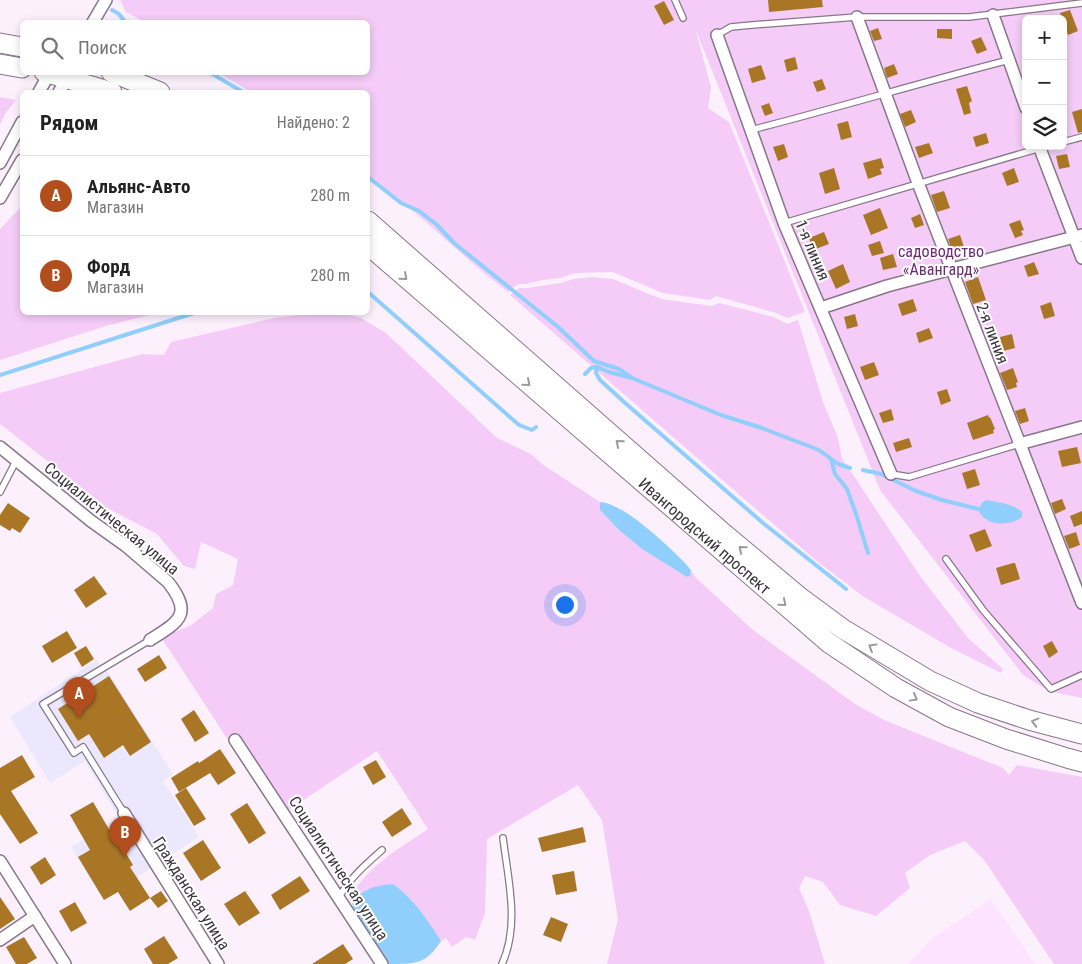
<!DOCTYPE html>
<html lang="ru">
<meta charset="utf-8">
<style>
:root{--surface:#fff;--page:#f2f2f2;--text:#222;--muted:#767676;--line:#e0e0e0;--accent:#b24d1e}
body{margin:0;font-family:"Roboto Condensed",sans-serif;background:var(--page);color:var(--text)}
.controls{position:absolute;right:15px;top:15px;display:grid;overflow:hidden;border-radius:8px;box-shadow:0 2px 8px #0003}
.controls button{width:45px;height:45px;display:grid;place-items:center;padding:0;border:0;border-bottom:1px solid var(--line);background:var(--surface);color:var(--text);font:25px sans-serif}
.you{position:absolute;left:564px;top:604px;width:18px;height:18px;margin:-12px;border:4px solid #fff;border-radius:50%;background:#1a73e8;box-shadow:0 0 0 8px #1a73e833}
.badge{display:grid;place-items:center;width:32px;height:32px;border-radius:50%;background:var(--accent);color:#fff;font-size:16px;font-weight:700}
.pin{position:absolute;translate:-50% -41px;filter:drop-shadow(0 1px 2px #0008)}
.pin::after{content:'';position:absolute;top:26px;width:18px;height:15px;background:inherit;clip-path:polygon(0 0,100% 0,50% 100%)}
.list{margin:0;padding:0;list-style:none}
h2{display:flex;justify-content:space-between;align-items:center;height:65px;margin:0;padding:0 20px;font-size:21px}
h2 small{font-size:16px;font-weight:400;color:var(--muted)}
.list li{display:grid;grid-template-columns:32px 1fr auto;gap:15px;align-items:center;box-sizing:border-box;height:80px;padding:0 20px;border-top:1px solid var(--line)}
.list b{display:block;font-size:19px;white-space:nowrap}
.list p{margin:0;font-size:16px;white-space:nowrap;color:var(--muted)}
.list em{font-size:16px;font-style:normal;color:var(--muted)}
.icon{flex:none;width:28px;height:28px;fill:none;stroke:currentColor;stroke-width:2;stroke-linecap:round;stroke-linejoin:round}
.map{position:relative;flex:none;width:1082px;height:964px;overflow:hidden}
.search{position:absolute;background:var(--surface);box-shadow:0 2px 8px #0003;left:20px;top:20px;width:350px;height:55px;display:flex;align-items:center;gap:12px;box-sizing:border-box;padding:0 18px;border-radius:8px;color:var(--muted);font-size:19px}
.panel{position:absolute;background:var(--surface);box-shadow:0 2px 8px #0003;left:20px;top:90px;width:350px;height:225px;border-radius:8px}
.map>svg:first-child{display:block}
.commercial{fill:#ebe8fe}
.built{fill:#fde3ff}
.green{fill:#f4ccf7;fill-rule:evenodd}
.water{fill:#90cffc}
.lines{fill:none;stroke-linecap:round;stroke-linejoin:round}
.stream{stroke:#90cffc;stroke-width:4}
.building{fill:#a97626}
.service-casing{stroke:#887689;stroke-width:8}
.minor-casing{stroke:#887689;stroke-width:14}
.trunk-casing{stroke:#887689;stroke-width:21}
.service{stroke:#fff;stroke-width:5.5}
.minor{stroke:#fff;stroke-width:11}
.trunk{stroke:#fff;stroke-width:19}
.oneway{stroke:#9d9a9e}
.labels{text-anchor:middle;stroke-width:4;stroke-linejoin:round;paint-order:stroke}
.street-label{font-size:16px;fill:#3b343c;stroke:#fff}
.park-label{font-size:16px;fill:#702978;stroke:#fff}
</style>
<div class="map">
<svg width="1082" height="964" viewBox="0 0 1082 964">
<rect width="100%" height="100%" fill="#fdf0fd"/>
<!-- commercial -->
<polygon class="commercial" points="96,660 107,671 173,774 163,781 199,837 103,899 71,847 119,818 85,761 50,783 10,717"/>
<!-- built -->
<polygon class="built" points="991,899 1035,964 908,964 930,940"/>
<!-- green -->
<g class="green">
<path d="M120 0H1082V698L1049 691 1023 675 880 490 695 28 711 87 708 108 729 122 805 312 787 318 776 313 716 296 710 300 663 293 613 272 575 273 560 278 543 280 526 284H518L508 292 485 274 419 216 368 175V92H251L218 73 368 72V22H145L126 12ZM1026 19H1063V146H1026Z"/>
<polygon points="0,97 16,100 5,114 0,125"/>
<polygon points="22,206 22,312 158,313 106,326 0,360 0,229"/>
<polygon points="592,277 613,279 661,299 712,306 719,303 774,317 787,324 798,320 823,402 838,438 842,458 920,576 968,638 1003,669 1001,673 951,648 864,597 818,562 750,504 510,295 519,288 527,288 561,283 573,279"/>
<path d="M326 312 341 313 361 318 386 333 497 438 531 454 542 464 600 502V510L619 530 642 549 687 577 690 576 691 570 695 577 753 630 855 704 884 720 1003 768 1009 775 1017 765 1082 777V964H1054L984 860 965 841 930 855 905 873 910 888 876 916 840 905 823 882 805 876 799 888 809 911 825 964H607L618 919 602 820 578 785 487 839 485 913 475 940 466 937 452 947 446 938 441 941C427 919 414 899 393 884L359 895 352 903 349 900C366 867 398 849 428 829L377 751 278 817 161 637 190 626 213 608 216 594 233 585 238 559 201 542 195 569 184 566 157 534 109 509 0 424V393L142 354 164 355 171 342 274 318Z"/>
</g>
<!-- water -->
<g class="water">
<path d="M986 500C998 502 1013 504 1022 512V517C1009 527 984 526 978 509L982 503Z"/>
<path d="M600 502C625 504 667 545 685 563L691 570 690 576 687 577 642 549 619 530 600 510Z"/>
<path d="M393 884C414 899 427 919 441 941 426 964 416 964 389 964L354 910 352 903C364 888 374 886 393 884Z"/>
</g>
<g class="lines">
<!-- stream -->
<g class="stream">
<polyline points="112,10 119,14 125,22"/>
<polyline points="209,72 243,92"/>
<polyline points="368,177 401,203 419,211 436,224 454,243 557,326 594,361 619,369 632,378"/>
<polyline points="368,292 519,425 532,430 536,427"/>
<polyline points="597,367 596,373 600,380 624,402 763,523 846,589"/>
<polyline points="585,374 591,368 597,367 609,372 632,378 721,415 762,428 819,450 838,464 850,468"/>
<polyline points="0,375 197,312"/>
<polyline points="831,459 835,474 847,489 857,517 868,553"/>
<polyline points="863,470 881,474 916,491 942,500 978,509"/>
</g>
</g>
<!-- building -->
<g class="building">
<polygon points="768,0 822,0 823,7 769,12"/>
<polygon points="664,1 674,20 664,25 654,6"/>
<polygon points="1070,10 1078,31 1068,35 1060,13"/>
<polygon points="878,28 882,39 874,41 870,31"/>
<polygon points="937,29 952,29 952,39 937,38"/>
<polygon points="981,37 987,50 977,54 971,41"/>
<polygon points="795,57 798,69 787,72 784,60"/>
<polygon points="894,64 898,74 887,78 884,68"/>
<polygon points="761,65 766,79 752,83 748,69"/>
<polygon points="822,79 826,89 817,92 813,82"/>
<polygon points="967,86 972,101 969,103 971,113 964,115 956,89"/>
<polygon points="769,103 773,113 765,116 761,106"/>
<polygon points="1082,109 1082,132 1078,133 1072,112"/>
<polygon points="911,110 916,122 905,127 900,114"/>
<polygon points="848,121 852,137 841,140 837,124"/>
<polygon points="986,133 989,143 976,147 973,137"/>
<polygon points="929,143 933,153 919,158 915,147"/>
<polygon points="784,144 788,157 778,161 773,147"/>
<polygon points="1067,154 1070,167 1059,169 1056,156"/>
<polygon points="881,158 884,168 880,169 882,174 868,179 863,163"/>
<polygon points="834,168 840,189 825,194 819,173"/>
<polygon points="1014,168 1019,182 1007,186 1002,173"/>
<polygon points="944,191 950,208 937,212 931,195"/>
<polygon points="880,208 888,228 871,235 863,215"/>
<polygon points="920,214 924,225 915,228 911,218"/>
<polygon points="1020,220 1024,230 1021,231 1023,235 1015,238 1009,224"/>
<polygon points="824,232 829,244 813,250 809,238"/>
<polygon points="960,235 965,250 953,253 948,239"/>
<polygon points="880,241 884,253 872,256 868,245"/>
<polygon points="893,254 897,267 883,270 880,258"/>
<polygon points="1034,262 1039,274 1028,277 1024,266"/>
<polygon points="843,264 850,282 836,289 828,271"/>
<polygon points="978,277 986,300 973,304 965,282"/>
<polygon points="913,299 917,311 902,316 898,304"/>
<polygon points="1051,302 1055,316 1044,319 1040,306"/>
<polygon points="855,314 858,326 847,329 844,317"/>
<polygon points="929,328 933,338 919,343 916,333"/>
<polygon points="1012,334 1015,348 1003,351 1000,337"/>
<polygon points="874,362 879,375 865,380 860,367"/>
<polygon points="1013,368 1018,382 1016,383 1017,387 1007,390 1000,373"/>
<polygon points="947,389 951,401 941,405 937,392"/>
<polygon points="1025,408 1029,421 1020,424 1015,411"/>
<polygon points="891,409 894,420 883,423 879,413"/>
<polygon points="988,415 989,418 990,417 995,429 993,430 994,433 973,440 967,423"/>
<polygon points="909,438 912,447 896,452 893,443"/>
<polygon points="1077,447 1081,463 1062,467 1058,451"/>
<polygon points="975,469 980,485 967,489 962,473"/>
<polygon points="1062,499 1066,509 1055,514 1051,503"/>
<polygon points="8,503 30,518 20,533 12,528 10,531 0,525 0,515"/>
<polygon points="1082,511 1082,524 1074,527 1070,516"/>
<polygon points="985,529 992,546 976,552 969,535"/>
<polygon points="1076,532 1080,545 1069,549 1064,536"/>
<polygon points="1013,563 1015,563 1020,579 1001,585 996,568"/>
<polygon points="94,576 107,594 86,608 74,590"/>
<polygon points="67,631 77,648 52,663 42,646"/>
<polygon points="1052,641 1058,652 1049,658 1043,646"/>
<polygon points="86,646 94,659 82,667 74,653"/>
<polygon points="159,655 167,668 145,682 137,669"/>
<polygon points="109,676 151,742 130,756 123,745 104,758 89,734 78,741 58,709"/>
<polygon points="194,710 209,733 195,742 181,719"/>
<polygon points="220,749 236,773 218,785 210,773 179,792 171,778 198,761 199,763"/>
<polygon points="22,755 35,777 11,791 38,833 20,844 0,814 0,768"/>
<polygon points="376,760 386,777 373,785 363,767"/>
<polygon points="186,788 206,819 194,826 175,795"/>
<polygon points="93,802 113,836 115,835 133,865 130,867 150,898 130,911 118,892 104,900 78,857 90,850 70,815"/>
<polygon points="247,803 266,833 249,844 230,814"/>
<polygon points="402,808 412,824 392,837 382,822"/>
<polygon points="583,827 586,842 542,852 538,838"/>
<polygon points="203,840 221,868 201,881 183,853"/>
<polygon points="45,857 56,875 41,885 30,867"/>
<polygon points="574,871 577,891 556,895 552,875"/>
<polygon points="300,876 310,891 280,910 271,895"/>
<polygon points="161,891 168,901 158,908 150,898"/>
<polygon points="245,891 260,913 239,926 224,904"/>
<polygon points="0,897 15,919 0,929"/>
<polygon points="75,902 87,923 71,932 59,911"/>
<polygon points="551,917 568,924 561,942 543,935"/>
<polygon points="164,936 178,958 168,964 153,964 144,949"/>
<polygon points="24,937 37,958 27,964 16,964 6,947"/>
<polygon points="343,944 353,959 345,964 312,964"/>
</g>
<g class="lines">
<defs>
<g id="service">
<polyline points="675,0 683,18"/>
<polyline points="717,35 731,27 752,25 857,17 969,17 1082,3"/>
<path d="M751 130C837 108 923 82 1009 60"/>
<polyline points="1063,142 1082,137"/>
<polyline points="784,223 1047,146"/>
<polyline points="891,474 909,477 1019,444"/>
<polyline points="0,492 16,461"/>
<polyline points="946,559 983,610 1051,689 1082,675"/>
<polyline points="124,813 83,747 74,753 43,704 150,640"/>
<path d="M339 897C350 878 365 865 382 850"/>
<path d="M502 964C520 925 508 879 503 838"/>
</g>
<g id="minor">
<polyline points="993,15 1026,108"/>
<polyline points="857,17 918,183 1082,603"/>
<polyline points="93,22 106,0"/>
<polyline points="717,35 784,223 891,474"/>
<polyline points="39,92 49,74"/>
<polyline points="59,92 67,79"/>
<polyline points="1039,146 1082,258"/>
<polyline points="0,163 22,122"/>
<polyline points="0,198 22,160"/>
<polyline points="821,308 887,286 1082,235"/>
<polyline points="1019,444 1082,427"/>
<path d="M0 447 91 521 126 546 168 582C194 615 178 622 150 640"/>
<polyline points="235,740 382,964"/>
<polyline points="124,813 218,964"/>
<polyline points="0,861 65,964"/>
<polyline points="0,940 35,916"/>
</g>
<g id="trunk">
<polyline points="0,43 22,47"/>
<polyline points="0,64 22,68"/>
<polyline points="44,72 112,92"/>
<polyline points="111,72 160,92"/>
<polyline points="368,221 721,531 801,598 843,629 930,681 978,703 1029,720 1082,734"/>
<path id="s1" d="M368 245 829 643 896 688 949 717 1006 739 1067 758 1082 762"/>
</g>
</defs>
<!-- service casing -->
<use href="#service" class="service-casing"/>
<!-- minor casing -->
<use href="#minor" class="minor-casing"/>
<!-- trunk casing -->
<use href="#trunk" class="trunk-casing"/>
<!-- service -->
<use href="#service" class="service"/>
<!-- minor -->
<use href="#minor" class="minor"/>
<!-- trunk -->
<use href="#trunk" class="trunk"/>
</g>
<!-- one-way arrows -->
<defs><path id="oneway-chevron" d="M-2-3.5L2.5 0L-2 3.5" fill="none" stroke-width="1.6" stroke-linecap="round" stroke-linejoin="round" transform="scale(1.25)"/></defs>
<g class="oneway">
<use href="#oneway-chevron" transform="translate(404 277) rotate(41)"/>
<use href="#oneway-chevron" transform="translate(527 383) rotate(41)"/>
<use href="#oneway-chevron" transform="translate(619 443) rotate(-139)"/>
<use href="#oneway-chevron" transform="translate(742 549) rotate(-140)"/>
<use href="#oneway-chevron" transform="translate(783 603) rotate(41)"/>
<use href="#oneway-chevron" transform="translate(872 647) rotate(-149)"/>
<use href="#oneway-chevron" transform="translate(914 698) rotate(29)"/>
<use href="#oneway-chevron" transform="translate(1035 722) rotate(-165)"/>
</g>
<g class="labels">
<!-- street labels -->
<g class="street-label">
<text transform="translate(813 250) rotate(67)" y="6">1-я линия</text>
<text transform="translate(993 333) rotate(69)" y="6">2-я линия</text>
<text transform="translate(112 518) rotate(39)" y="6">Социалистическая улица</text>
<text dy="6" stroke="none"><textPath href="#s1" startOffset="445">Ивангородский проспект</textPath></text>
<text transform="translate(339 868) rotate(57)" y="6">Социалистическая улица</text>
<text transform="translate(192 893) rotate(58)" y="6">Гражданская улица</text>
</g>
<!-- park labels -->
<g class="park-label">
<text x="941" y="257">садоводство<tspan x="941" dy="18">«Авангард»</tspan></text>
</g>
</g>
</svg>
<div class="controls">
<button>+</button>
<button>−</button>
<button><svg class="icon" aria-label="layers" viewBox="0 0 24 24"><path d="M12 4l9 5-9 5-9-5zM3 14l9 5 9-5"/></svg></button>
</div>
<div class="you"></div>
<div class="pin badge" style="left:79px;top:718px">A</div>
<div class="pin badge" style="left:125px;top:857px">B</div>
<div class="search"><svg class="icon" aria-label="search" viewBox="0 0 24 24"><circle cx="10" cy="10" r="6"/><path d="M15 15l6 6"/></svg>Поиск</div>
<section class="panel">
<h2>Рядом<small>Найдено: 2</small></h2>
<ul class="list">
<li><span class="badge">A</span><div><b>Альянс-Авто</b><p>Магазин</p></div><em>280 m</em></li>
<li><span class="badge">B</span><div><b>Форд</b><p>Магазин</p></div><em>280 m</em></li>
</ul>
</section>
</div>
